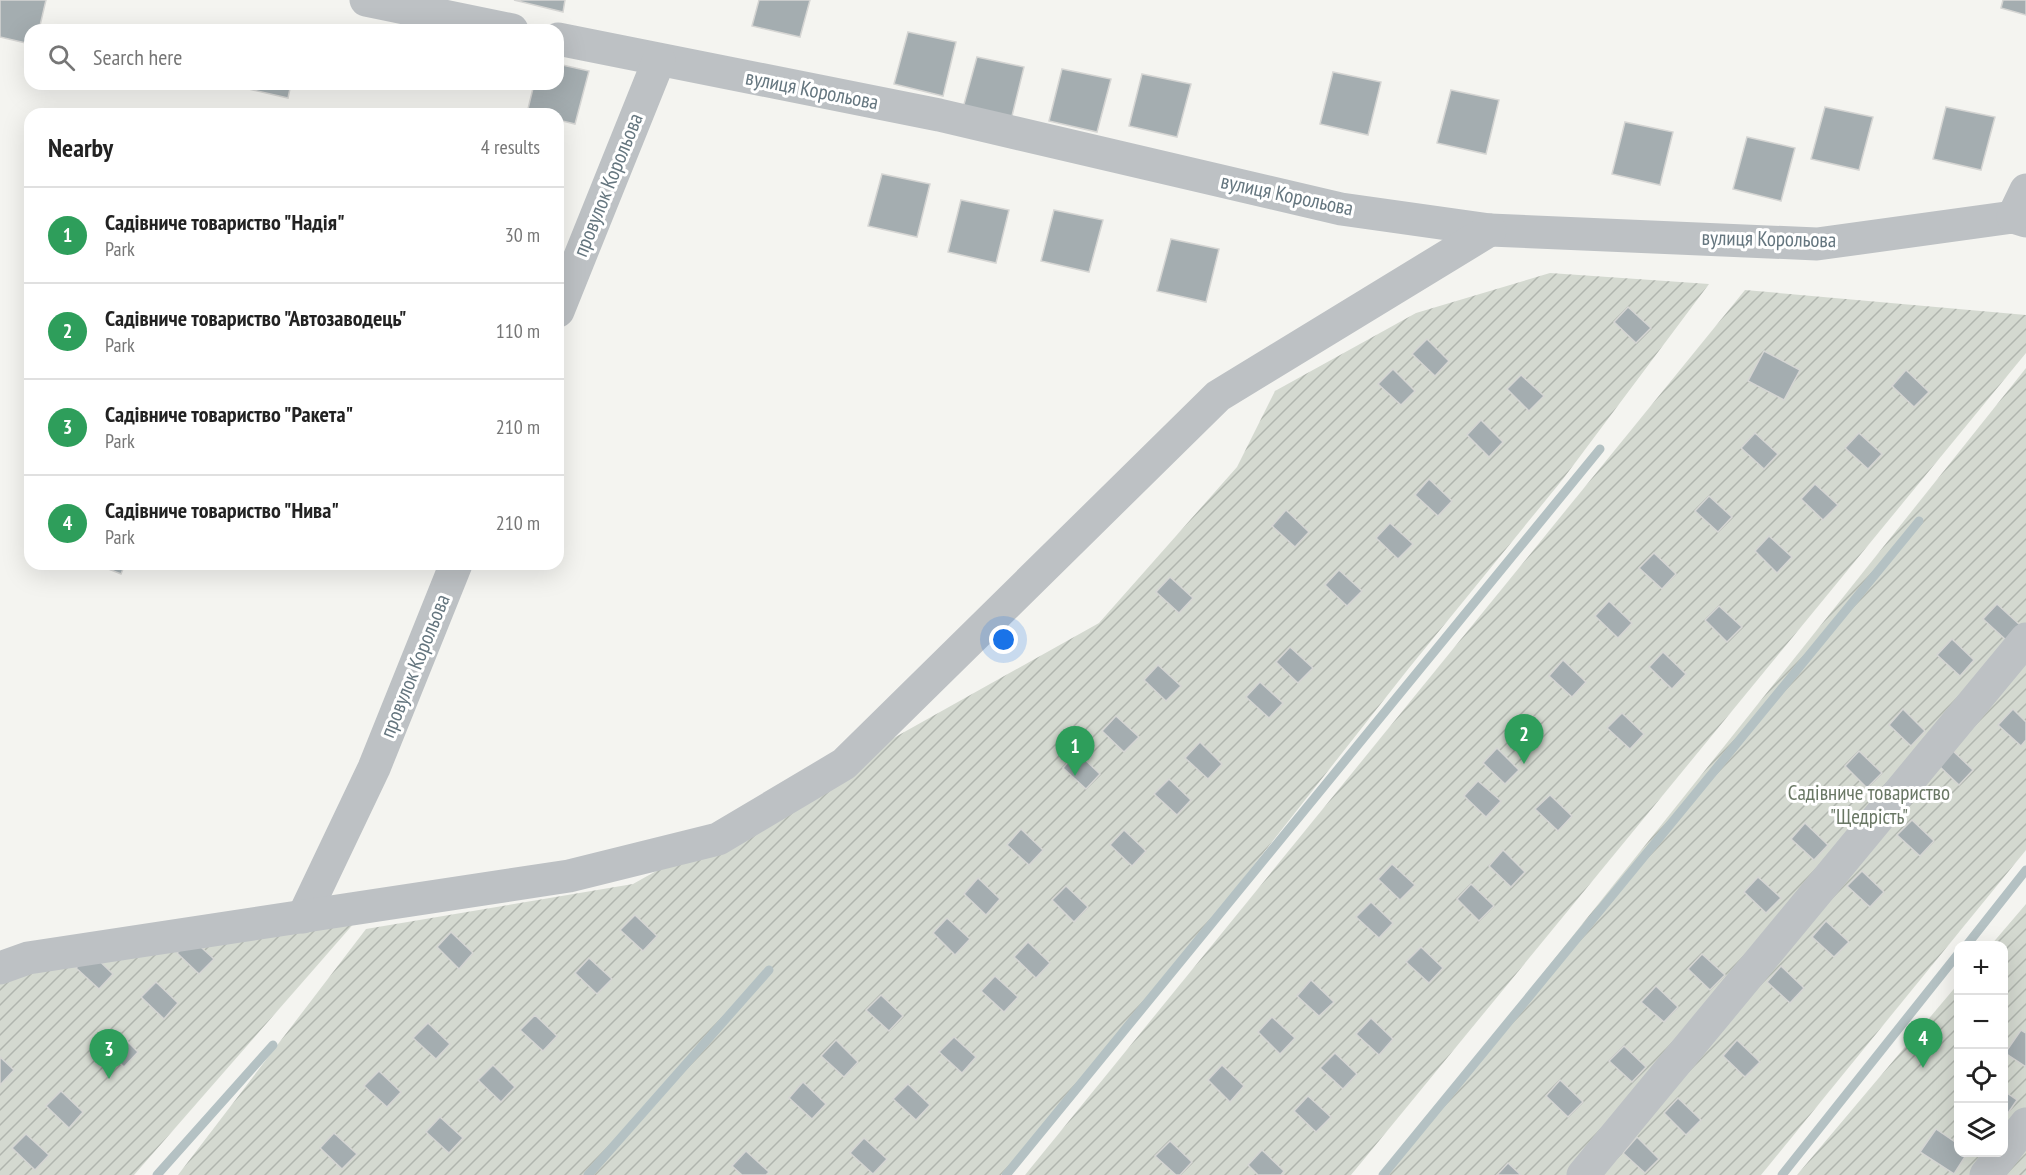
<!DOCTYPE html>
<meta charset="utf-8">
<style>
:root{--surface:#fff;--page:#f6f6f6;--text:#222;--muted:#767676;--line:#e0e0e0;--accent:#111827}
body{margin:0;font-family:"PT Sans Narrow",sans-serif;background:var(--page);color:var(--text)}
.controls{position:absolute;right:18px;bottom:18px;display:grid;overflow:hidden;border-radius:12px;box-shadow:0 6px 24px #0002}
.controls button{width:54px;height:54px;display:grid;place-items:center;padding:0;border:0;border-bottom:2px solid var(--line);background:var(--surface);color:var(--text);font:30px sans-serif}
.you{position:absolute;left:1004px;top:640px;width:21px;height:21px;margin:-15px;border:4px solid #fff;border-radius:50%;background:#1a73e8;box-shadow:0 0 0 9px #1a73e833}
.badge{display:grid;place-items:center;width:39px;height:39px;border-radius:50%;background:var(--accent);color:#fff;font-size:20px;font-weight:700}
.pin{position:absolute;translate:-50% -50px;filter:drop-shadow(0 2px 3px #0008)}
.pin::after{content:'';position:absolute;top:32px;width:21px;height:18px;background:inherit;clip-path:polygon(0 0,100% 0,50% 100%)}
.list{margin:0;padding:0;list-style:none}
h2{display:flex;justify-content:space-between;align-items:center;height:78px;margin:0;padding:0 24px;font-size:26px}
h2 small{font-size:20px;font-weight:400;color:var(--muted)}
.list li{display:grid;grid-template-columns:39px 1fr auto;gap:18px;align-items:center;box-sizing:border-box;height:96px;padding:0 24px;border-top:2px solid var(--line)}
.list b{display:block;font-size:22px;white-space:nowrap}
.list p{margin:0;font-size:20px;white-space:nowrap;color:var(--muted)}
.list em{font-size:20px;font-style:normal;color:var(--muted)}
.icon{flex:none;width:33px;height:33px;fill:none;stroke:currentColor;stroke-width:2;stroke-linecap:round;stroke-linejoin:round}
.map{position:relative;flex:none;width:2026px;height:1175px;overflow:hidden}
.search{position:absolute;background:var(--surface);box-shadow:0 6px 24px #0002;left:24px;top:24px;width:540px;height:66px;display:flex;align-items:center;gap:15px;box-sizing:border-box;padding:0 21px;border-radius:18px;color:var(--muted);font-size:22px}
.panel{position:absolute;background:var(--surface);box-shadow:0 6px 24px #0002;left:24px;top:108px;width:540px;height:462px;border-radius:18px}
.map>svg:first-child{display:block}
.garden{fill:url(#garden-furrows)}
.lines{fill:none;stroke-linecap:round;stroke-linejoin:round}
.stream{stroke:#b4c1c3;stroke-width:9}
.building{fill:#a4adb0;stroke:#d5d5d3;stroke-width:1.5}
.minor{stroke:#bdc1c4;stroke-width:33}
.labels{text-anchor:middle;stroke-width:6;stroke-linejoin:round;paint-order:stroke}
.street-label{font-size:21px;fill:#65767f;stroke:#fff}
.park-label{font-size:21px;fill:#697764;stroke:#fff}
</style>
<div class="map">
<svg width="2026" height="1175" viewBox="0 0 2026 1175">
<defs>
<pattern id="garden-furrows" width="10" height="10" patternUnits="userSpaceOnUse" patternTransform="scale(1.5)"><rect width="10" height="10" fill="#d4d9d0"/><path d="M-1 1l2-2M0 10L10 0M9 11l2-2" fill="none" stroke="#b0b5ae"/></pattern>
</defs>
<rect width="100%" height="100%" fill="#f4f4f0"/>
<!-- garden -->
<g class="garden">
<polygon points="1550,273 1709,284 1563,479 1409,668 1116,1040 1001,1175 178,1175 366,929 633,884 1099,623 1237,467 1275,391 1416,313"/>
<polygon points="1745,290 2026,315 2026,353 1351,1175 1025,1175"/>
<polygon points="2026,368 2026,850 1761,1175 1382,1175"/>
<polygon points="2026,904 2026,1175 1797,1175 1958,984 1958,1152 2004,1152 2004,946 1991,945"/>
<polygon points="356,921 134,1175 0,1175 0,983 38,970"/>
</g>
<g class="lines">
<!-- stream -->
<g class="stream">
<polyline points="1966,946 2026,870"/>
<polyline points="157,1175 273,1045"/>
<polyline points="588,1175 769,970"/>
<polyline points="1006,1175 1600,449"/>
<polyline points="1383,1175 1919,521"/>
<polyline points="1782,1175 1958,954"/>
</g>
</g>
<!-- building -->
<g class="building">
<polygon points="0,0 46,0 39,30 30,30 30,44 0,37"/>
<polygon points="514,0 565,0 563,12"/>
<polygon points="759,0 810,0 800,37 752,26"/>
<polygon points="2003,0 2026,0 2026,15 2001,8"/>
<polygon points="908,32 956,42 943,96 894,84"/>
<polygon points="977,57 1024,67 1011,120 963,108"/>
<polygon points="558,64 589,71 575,124 558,120 558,114 527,113 534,84 558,84"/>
<polygon points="1062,69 1111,79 1097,132 1049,121"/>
<polygon points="1333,72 1381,82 1368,135 1320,124"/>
<polygon points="1142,74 1191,84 1177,137 1129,126"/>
<polygon points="240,84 291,84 288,98 240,87"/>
<polygon points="1451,90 1499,100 1486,154 1437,143"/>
<polygon points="1825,107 1873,117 1859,170 1811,159"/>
<polygon points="1946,107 1995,117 1981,170 1933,159"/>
<polygon points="1625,122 1673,132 1660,185 1612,174"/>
<polygon points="1747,137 1795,148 1781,201 1733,189"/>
<polygon points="882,174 930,184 917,237 868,226"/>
<polygon points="961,200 1009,210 996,263 948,252"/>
<polygon points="1054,210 1103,220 1089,272 1041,261"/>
<polygon points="1171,239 1219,249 1206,302 1157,291"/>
<polygon points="1628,307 1651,328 1636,343 1614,322"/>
<polygon points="1427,339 1449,361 1435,376 1412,354"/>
<polygon points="1764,351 1800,370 1784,400 1748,381"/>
<polygon points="1393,369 1415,391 1401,405 1378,384"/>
<polygon points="1906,370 1929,392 1914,407 1892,386"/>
<polygon points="1521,375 1544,396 1529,411 1507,389"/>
<polygon points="1481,420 1503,442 1489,457 1467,435"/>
<polygon points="1755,433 1778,454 1764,469 1741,448"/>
<polygon points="1859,433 1882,454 1868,469 1845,448"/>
<polygon points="1429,479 1452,501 1438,516 1415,495"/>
<polygon points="1815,484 1838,505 1823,520 1801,499"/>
<polygon points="1709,496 1732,517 1718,532 1695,511"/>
<polygon points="1286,510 1309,532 1295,547 1272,526"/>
<polygon points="1390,523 1413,544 1398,559 1376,538"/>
<polygon points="1769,536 1792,557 1777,573 1755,551"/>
<polygon points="1654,553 1676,574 1662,589 1639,568"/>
<polygon points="96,564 125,564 121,574"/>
<polygon points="1339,570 1362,591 1347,606 1325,585"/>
<polygon points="1170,577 1193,598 1179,613 1156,592"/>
<polygon points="1609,601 1632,623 1618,638 1595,616"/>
<polygon points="1997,604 2020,625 2006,640 1983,619"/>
<polygon points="1719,606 1742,627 1727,642 1705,620"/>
<polygon points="1952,639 1974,660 1960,676 1937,655"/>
<polygon points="1290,647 1313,668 1298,683 1276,662"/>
<polygon points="1663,652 1686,674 1672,689 1649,667"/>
<polygon points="1563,660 1586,682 1572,697 1549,676"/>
<polygon points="1158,665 1181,686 1166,701 1144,680"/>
<polygon points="1260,682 1283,703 1269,718 1246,697"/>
<polygon points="1903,709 1925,731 1911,746 1889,725"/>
<polygon points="2013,709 2026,722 2026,740 2021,746 1998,725"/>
<polygon points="1622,713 1644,734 1630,749 1607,728"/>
<polygon points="1116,716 1139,737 1124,752 1102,731"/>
<polygon points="1200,742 1222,764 1208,779 1185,758"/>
<polygon points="1497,748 1519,770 1505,784 1483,763"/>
<polygon points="1951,749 1973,770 1959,785 1937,764"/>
<polygon points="1859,751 1882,773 1867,788 1845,766"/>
<polygon points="1077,752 1100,774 1086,789 1063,768"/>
<polygon points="1169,779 1191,800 1177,815 1154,794"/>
<polygon points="1478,781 1501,801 1486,817 1464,796"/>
<polygon points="1550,795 1572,816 1558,831 1535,809"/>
<polygon points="1912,820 1934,841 1920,856 1897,835"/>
<polygon points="1805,823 1828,845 1814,860 1791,839"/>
<polygon points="1021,829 1043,850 1029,865 1007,845"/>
<polygon points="1124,830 1146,851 1132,866 1110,845"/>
<polygon points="1503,850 1525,872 1511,887 1489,866"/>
<polygon points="1392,864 1415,885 1400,900 1378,879"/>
<polygon points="1862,871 1884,892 1870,907 1847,886"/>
<polygon points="1758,877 1781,898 1766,913 1744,892"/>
<polygon points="978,878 1000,899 986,915 964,894"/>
<polygon points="1471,884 1494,906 1479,921 1457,899"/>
<polygon points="1066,886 1088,907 1074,922 1052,900"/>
<polygon points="1371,902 1393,923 1379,938 1356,917"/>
<polygon points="635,915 657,936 643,951 620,930"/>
<polygon points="947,918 970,939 955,955 933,933"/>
<polygon points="1826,921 1849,942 1834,957 1812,937"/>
<polygon points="451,932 473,953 459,969 437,947"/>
<polygon points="191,938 214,959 199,974 177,953"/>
<polygon points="1028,942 1050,963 1036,978 1014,957"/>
<polygon points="1421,947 1443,968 1429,983 1406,962"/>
<polygon points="91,953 113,974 99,989 76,968"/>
<polygon points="1702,954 1725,975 1710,990 1688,969"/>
<polygon points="589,958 612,979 597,994 575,973"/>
<polygon points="1781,966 1804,988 1790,1003 1767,982"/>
<polygon points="995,976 1018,997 1004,1012 981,991"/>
<polygon points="1311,980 1334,1002 1319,1016 1297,996"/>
<polygon points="156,982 178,1003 164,1019 141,997"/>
<polygon points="1656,986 1678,1007 1664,1022 1641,1002"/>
<polygon points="881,995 903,1016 889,1031 866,1010"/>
<polygon points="535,1015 557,1036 543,1051 520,1030"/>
<polygon points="1272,1017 1295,1038 1280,1054 1258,1032"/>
<polygon points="1371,1018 1393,1039 1379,1055 1356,1034"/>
<polygon points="428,1023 450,1044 436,1059 413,1038"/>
<polygon points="116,1030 138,1052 124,1067 101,1045"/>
<polygon points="2021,1030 2026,1033 2026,1067 2005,1053"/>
<polygon points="954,1037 976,1057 962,1073 939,1052"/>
<polygon points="836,1040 858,1062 844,1077 821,1056"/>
<polygon points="1737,1040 1760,1062 1745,1077 1723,1056"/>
<polygon points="1624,1046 1646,1067 1632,1082 1609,1061"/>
<polygon points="1335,1053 1357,1074 1343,1089 1320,1068"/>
<polygon points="0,1057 14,1070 0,1085"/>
<polygon points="493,1065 515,1087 501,1102 478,1080"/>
<polygon points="1222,1065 1244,1086 1230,1102 1208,1080"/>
<polygon points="379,1071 401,1092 387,1107 364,1086"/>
<polygon points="1560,1080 1583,1102 1568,1117 1546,1096"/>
<polygon points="803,1082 826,1104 812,1119 789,1098"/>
<polygon points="908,1084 930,1105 916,1120 893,1099"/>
<polygon points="61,1091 83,1112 69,1128 46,1106"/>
<polygon points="2004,1091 2017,1100 2004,1119"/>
<polygon points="1308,1096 1331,1117 1316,1132 1294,1111"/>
<polygon points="1678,1098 1701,1120 1686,1135 1664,1113"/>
<polygon points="440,1117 463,1138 449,1153 426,1132"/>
<polygon points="1936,1129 1958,1144 1958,1152 1968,1152 1954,1174 1920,1152"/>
<polygon points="334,1133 357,1154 342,1169 320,1148"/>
<polygon points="26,1134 49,1155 35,1170 12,1148"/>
<polygon points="1637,1137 1659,1159 1645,1173 1623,1153"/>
<polygon points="864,1138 887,1159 873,1174 850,1153"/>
<polygon points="1170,1141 1192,1162 1180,1175 1176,1175 1155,1156"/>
<polygon points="1262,1150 1284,1171 1281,1175 1258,1175 1248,1165"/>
<polygon points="746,1151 769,1172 766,1175 742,1175 732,1166"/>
<polygon points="1508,1163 1521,1175 1497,1175"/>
</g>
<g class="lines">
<!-- minor -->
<g class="minor">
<polyline points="366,0 512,30"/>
<polyline points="558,39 939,115 1341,209 1490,230 1817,244 2013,217 2026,221"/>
<polyline points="2013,217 2026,190"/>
<polyline points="558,311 659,60"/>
<polyline points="303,917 374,768 456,564"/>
<polyline points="0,968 28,958 569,876 718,839 844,764 1218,396 1490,230"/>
<polyline points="1583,1175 2026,639"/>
<polyline points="1986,1175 2026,1124"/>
</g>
</g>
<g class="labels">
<!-- street labels -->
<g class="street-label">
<text transform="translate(812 90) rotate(11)" y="7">вулиця Корольова</text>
<text transform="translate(608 185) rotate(-68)" y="7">провулок Корольова</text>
<text transform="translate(1287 195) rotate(12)" y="7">вулиця Корольова</text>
<text transform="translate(1769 239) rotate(1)" y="7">вулиця Корольова</text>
<text transform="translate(415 666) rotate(-68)" y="7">провулок Корольова</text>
</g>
<!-- park labels -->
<g class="park-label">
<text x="1869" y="800">Садівниче товариство<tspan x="1869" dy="24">"Щедрість"</tspan></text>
</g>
</g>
</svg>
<div class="controls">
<button>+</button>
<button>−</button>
<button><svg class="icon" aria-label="locate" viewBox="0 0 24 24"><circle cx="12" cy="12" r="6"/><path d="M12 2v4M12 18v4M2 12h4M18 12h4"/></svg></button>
<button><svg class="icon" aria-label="layers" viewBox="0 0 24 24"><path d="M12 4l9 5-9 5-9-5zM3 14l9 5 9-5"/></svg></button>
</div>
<div class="you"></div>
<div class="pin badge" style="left:1075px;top:776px;background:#2e9e5b">1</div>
<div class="pin badge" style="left:1524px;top:764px;background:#2e9e5b">2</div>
<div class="pin badge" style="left:109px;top:1079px;background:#2e9e5b">3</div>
<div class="pin badge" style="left:1923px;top:1068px;background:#2e9e5b">4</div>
<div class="search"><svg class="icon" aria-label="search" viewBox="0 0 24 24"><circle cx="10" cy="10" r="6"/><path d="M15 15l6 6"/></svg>Search here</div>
<section class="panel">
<h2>Nearby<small>4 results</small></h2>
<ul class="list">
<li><span class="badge" style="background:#2e9e5b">1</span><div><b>Садівниче товариство &quot;Надія&quot;</b><p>Park</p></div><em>30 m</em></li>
<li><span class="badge" style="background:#2e9e5b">2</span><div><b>Садівниче товариство &quot;Автозаводець&quot;</b><p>Park</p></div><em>110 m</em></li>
<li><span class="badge" style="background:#2e9e5b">3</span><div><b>Садівниче товариство &quot;Ракета&quot;</b><p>Park</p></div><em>210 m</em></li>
<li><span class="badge" style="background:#2e9e5b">4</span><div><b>Садівниче товариство &quot;Нива&quot;</b><p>Park</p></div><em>210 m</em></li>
</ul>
</section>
</div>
